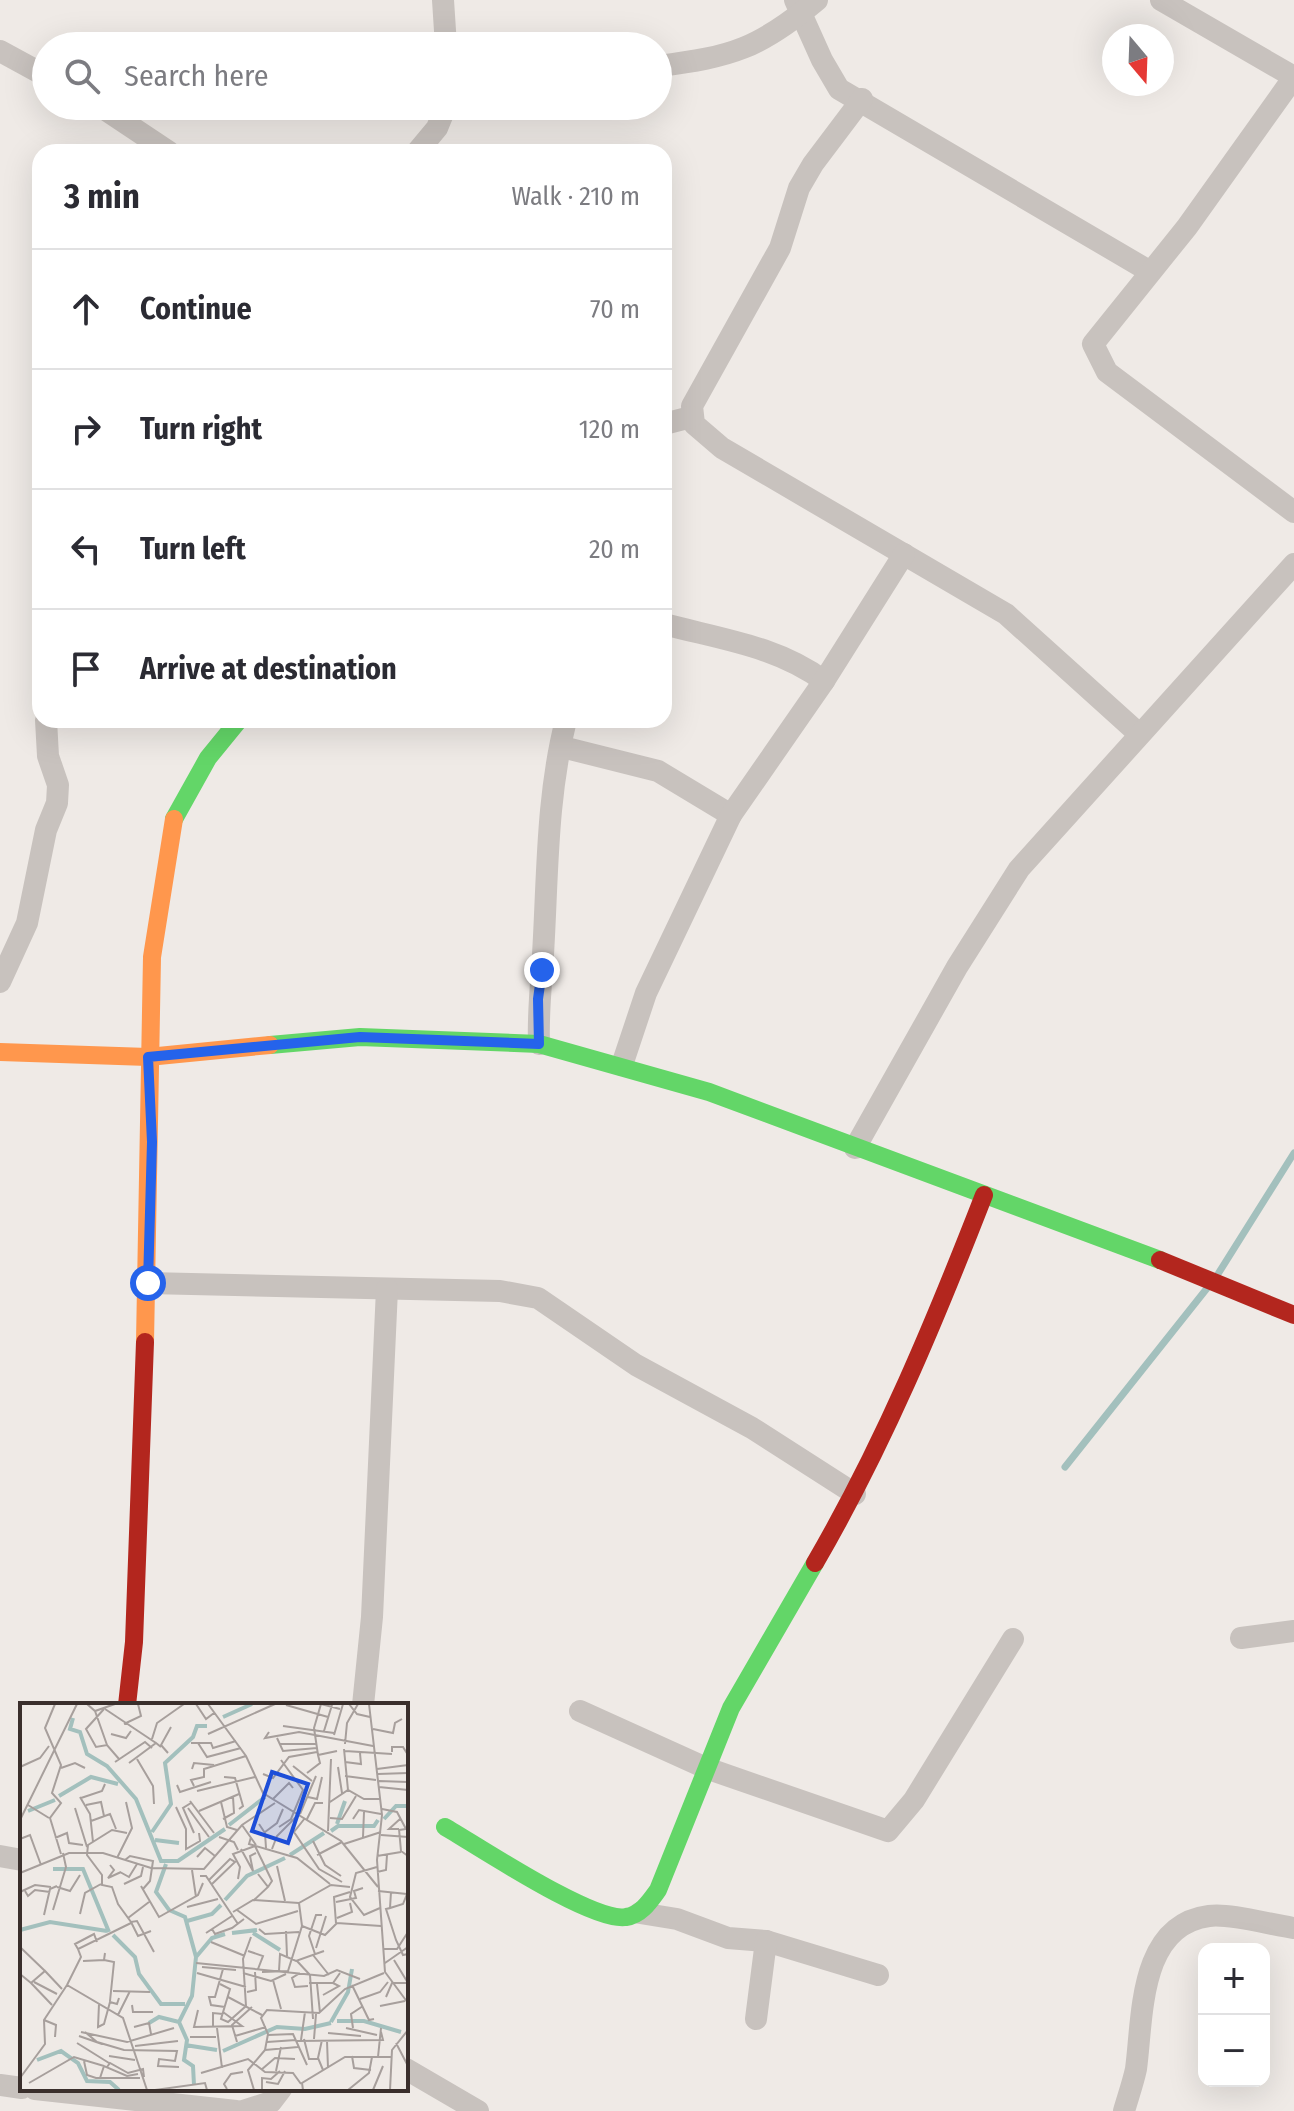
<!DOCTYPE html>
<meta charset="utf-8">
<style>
:root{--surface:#fff;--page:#f7f7f7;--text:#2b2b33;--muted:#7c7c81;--line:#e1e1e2}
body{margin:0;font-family:"Fira Sans Condensed",sans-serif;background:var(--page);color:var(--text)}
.controls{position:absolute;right:24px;bottom:24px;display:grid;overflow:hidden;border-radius:16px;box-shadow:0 8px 32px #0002}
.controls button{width:72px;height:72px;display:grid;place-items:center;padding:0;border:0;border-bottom:2px solid var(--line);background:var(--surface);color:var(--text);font:40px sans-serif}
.compass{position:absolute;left:1102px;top:24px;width:72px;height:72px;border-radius:50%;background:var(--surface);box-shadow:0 8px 32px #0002;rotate:161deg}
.stop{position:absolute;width:24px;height:24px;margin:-18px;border:6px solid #2563eb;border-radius:50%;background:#fff}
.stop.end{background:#2563eb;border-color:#fff;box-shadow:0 2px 8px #0008}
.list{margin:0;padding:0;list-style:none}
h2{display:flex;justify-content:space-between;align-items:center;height:104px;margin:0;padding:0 32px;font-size:34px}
h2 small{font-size:26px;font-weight:400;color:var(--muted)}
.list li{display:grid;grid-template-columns:52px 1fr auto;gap:24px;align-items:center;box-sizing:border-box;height:120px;padding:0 32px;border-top:2px solid var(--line)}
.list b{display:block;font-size:30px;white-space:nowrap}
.list em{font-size:26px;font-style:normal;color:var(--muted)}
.icon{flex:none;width:44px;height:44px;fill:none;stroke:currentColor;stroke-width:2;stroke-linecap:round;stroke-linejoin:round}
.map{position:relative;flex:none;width:1294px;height:2111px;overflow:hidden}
.search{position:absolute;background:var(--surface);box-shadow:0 8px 32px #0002;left:32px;top:32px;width:640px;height:88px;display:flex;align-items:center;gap:20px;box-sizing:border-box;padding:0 28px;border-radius:44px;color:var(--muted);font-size:30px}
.panel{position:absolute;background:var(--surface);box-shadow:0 8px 32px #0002;left:32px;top:144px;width:640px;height:584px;border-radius:24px}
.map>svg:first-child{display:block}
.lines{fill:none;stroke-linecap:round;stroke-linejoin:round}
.stream{stroke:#a3c0bd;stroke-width:7}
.street{stroke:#c8c2be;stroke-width:22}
.fast{stroke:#63d668;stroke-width:18}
.slow{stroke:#ff974d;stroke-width:18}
.jam{stroke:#b3261e;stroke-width:18}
.route{stroke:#2563eb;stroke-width:10}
.inset-river{fill:none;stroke:#a3c0bd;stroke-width:4}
.inset-road{fill:none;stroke:#a79f9c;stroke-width:2}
.view{fill:#1d4ed8;fill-opacity:0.15;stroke:#1d4ed8;stroke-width:4}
.inset-edge{fill:none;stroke:#3a2f2c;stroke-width:4}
</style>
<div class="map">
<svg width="1294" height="2111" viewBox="0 0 1294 2111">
<rect width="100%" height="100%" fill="#efeae6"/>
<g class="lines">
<!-- stream -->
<g class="stream">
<polyline points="1218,1274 1294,1153"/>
<polyline points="1065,1467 1208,1287"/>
</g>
<!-- street -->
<g class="street">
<polyline points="443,0 446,46"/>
<polyline points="795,0 822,60 839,89 1149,271"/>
<polyline points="1161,0 1294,77 1187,227 1093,344 1107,372 1294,512"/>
<polyline points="0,51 46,76"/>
<path d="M658 66C732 57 760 48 817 0"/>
<polyline points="862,99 813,164 799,188 780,248 692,406 694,424 722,448 1006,614 1138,733"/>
<polyline points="100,106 169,152"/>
<polyline points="417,152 437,128 446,106"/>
<polyline points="664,424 691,417"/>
<path d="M664 624C720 639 777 646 824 681"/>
<polyline points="562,747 658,771 731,815"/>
<polyline points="0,982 27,923 46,830 57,803 58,785 48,756 46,720"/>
<path d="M539 1044C538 1018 540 995 542 970 548 887 545 802 566 720"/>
<polyline points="622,1065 646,993 731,815 824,681 904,554"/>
<polyline points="855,1148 957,967 1019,869 1294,564"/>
<polyline points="148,1283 500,1291 538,1298 636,1365 752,1428 855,1494"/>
<polyline points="1241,1638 1294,1631"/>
<polyline points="363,1705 372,1617 387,1289"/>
<polyline points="580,1711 706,1768 888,1831 914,1800 1013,1639"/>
<polyline points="0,1856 22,1860"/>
<polyline points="640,1913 677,1919 728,1938 766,1941 878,1975"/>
<polyline points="756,2019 766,1941"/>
<polyline points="406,2069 478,2111"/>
<polyline points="0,2085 22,2088"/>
<polyline points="35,2089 236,2111"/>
<polyline points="243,2111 271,2102 281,2089"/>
<path d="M1124 2111C1128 2097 1133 2083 1136 2069 1143 2018 1138 1925 1209 1916 1231 1913 1271 1925 1294 1928"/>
</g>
<!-- fast -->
<g class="fast">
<polyline points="174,819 208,758 239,720"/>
<polyline points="270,1045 360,1037 539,1044 709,1092 1160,1260"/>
<path d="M445 1827C478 1846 593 1923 626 1917 641 1915 650 1901 658 1890L731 1708 815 1563"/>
</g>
<!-- slow -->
<g class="slow">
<polyline points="0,1052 148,1057 270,1045"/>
<polyline points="145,1342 152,957 174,819"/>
</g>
<!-- jam -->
<g class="jam">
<polyline points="1160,1260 1294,1315"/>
<path d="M815 1563C883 1446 935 1321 984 1195"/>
<polyline points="127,1705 134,1642 145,1342"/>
</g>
</g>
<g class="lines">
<!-- route -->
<polyline class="route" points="148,1283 152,1142 148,1057 360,1037 539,1044 538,999 542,970"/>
</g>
<!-- overview -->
<g transform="translate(20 1703)">
<rect width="388" height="388" fill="#efeae6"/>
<path class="inset-river" d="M203 14 232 1M53 15 50 26 60 29 67 51 87 63 116 96 141 158H158L205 126M39 93 71 74 98 81M8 108 35 97M364 116 376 103H388M317 121 325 98M209 122 245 94M311 128 318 123H354L358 117M132 129 151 101 145 60 173 34 177 23H187M135 137 159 140M270 152 304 130M146 161 136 189 149 207 165 214 176 254 172 293 159 319 167 337 164 357 173 363 174 382M33 166H63L89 229M205 197 227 173 265 155M167 218 192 211 201 202M0 227 30 219 87 228M212 230 237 227M233 230 260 247M93 232 115 254 119 271 141 301H165M176 254 192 235 205 231M317 318H344L381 329M311 319 328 289 332 266M129 320 139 314 159 319M165 342 197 347M203 348 257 324 285 326 311 320M17 357 41 348 58 360 67 378 90 379 99 387"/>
<path class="inset-road" d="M35 1 25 25 41 62 32 90 41 100 30 115 41 151M67 1 75 8 95 1M176 1 186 16 194 10M188 1 226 53 243 90 321 138 358 184M329 1 337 11 350 14M349 1 362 112 357 157 365 269 388 300M266 2 308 14M84 6 66 26 76 44 87 42 99 56M85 6 136 40M75 8 87 42M104 21 121 13 118 1M263 23 314 30M353 26 373 30 375 20 382 16M304 28 312 2M249 29 245 35 279 29 353 43M91 31 106 35 111 28M188 31 255 1M314 32 323 1M257 35 263 48 297 45M132 36 137 20 164 1M171 40H191L193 45 216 38M178 40 187 54 221 45M260 41H297M325 41 327 20 338 1M324 46 328 87M317 48 298 52 294 25 301 1 320 6M325 48 372 51M372 49V44H383L388 52M148 50 141 42 151 24M117 56 133 83 134 101M95 59 125 39 132 45M325 59 341 61 340 50M109 60 136 40 141 44M273 63 292 78M0 64 20 55 29 43M318 64 322 90M41 65 55 60 65 65M172 66 174 60 194 62M357 66 388 62M287 70 300 60 298 52M243 71 253 75 269 54 297 49M358 71 388 70M325 73 356 77M204 74 215 75 223 103 219 106M359 78 388 79M157 82 160 89 191 79M174 83 171 77 184 74V66L226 53M359 84 388 87M177 88 235 74M60 94 70 111 73 139M288 94 297 96 302 74M61 95 82 88 85 81M253 96 269 80 273 85M170 98 194 130M201 99 207 124 217 127M310 99 328 87 344 96H360M171 100 163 105 174 130M8 102 29 115M66 102 81 99 84 113M156 104 166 126V146L180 138 179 130M55 105 67 144M168 105 189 134M362 106 377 109 386 126 379 127M179 108 219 91M280 111 296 73M285 115 274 129 299 166 322 179M310 115 322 116 336 93M203 116 214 110 213 94M287 116 295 100H303M333 116 339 107 361 111M0 117 57 1M71 118 90 111 96 126M239 121 245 130 246 145M222 122 236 142M259 124 271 116 283 87 261 57M379 126 381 148 388 153M379 126H369L380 116M308 128 311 56M245 129 257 120 263 106M107 130 92 127 68 142 67 152 82 172V182L92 184 98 201 111 219 117 218 134 249M361 132 388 134M199 134 214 139 218 147M231 134 229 141 277 155 310 181M343 134 344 109M35 135 47 130 49 140 63 142M0 136 10 132 21 162M293 138 305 162 321 173M324 141 361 129M235 143 252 178 248 184M221 146 233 168 230 153 236 150M252 146 257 133 279 111M297 152 322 139M357 153 381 149M177 154 185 145 195 153M97 155 112 125 106 99M105 157 110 153 133 158 130 178 123 186M90 162 94 167 88 175 101 169M257 163 265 198M357 164 336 170 330 194 344 212 360 205M172 167 176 194M100 169 109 174 117 161M357 169 366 167 367 152M0 170 49 150H83L131 165 184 166 222 122 255 100M180 173H186L218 221M218 176 220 164 213 151 235 143M189 177 210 156 215 159 192 181M104 181 121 173 123 164M121 183 139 214 178 192 183 180M37 184 50 188 60 172M330 184 311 182 279 200 282 223 305 232 317 220 361 223M5 188 8 193 15 187 30 189M358 188 387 191M0 189 15 182 31 184M371 189 370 205 383 201 387 191M234 197 248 184 238 171M316 199 336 195 334 188 343 185M167 204 198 196M370 205 366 206 376 237 383 252 388 251M33 207 46 164 43 150M217 207 236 221 278 208M213 209 233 197 279 200M60 211 65 190 81 181M24 212 30 186 37 183M108 215 129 199M317 215 332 209 330 200M111 219 118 233 131 228M316 220 314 194 330 189M192 226 195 231 212 225 224 216M239 226 245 231 279 229M266 228 267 253M186 230 212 213M191 239 225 253M0 244 25 268M296 245 306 213M58 246 55 241 74 231 77 239M363 246H377L388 229M228 248 243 253 238 266M295 251 289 233 296 212H302M293 252 309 272M84 257 94 259 90 298M374 257 388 280M63 258 84 257 85 250M277 258 290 272 293 316M176 260 304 273 317 267 340 276M365 260 388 244M182 264 216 267M203 266 195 294H189L191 302 205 304M259 268 260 251 276 258 304 248M242 269 268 268 282 223M177 270 226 284M223 270 251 278 266 271M280 270 272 275 275 284 288 283M0 271 11 280 25 268 42 286M253 277 261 306M14 279 37 291M11 280 32 302M289 280H313L320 270M200 281 210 286 201 316 208 319 226 303 223 256 231 234M297 281 300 310M47 282 61 254 58 246 111 220M332 282 349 317 354 316M93 288 130 289M227 289 236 287 235 269M303 292 319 283 313 280M208 294 242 312M366 294 372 280H388M340 296 360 289 368 279M79 301 78 324 84 321 90 299 97 301 99 295M112 302 113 309H133M360 303 385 298M178 307 174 324 222 323 203 309M98 312 110 288M24 317 36 322 35 334M114 324 129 320 131 331M193 325V310L203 311M197 325 202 365M326 325 357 332M333 325 331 311 343 303M61 329 107 339 154 325M65 329 77 339 104 347 157 348 155 358 139 356 138 363 159 364M308 330 341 333M248 332 273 331 287 362M59 333 82 341M215 333 246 324M170 334H196M284 336 289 356H298M294 336 296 311M281 337 285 309M302 337 298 355 303 367M277 338 363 337 361 329M307 338 308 365M217 339 212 322 232 304M247 339 276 337M57 340 89 360M376 340 388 363M115 343 158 338M245 347 278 344M89 353 115 357M332 353 334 365 351 367M358 354 361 325M64 358 67 372 76 375H120M87 364 90 360 108 370 123 366 124 374M241 367 255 355 275 356M256 368 261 344M181 370 228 356 245 369 273 370 281 381M0 375 25 341 24 317 47 282 103 315 127 387M80 375 84 363 107 373 118 371M246 379 258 381 265 368M9 380 54 354 84 363M207 386 204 381 211 371 223 369M135 387 185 380 187 387M234 387 228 367 245 347 248 331 241 315 247 307 299 310 325 286 364 270M242 387V375L251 376 260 368M283 387 282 380 325 354H371M328 387 349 370 352 354M353 387 363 363M370 387 372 347 388 327"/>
<path class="view" d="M252 69 288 81 268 140 232 128Z"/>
<rect width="388" height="388" class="inset-edge"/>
</g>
</svg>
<div class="controls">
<button>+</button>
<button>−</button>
</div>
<svg class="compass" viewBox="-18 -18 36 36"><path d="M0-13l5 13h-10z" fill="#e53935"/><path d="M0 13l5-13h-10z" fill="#7c7c81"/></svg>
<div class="stop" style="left:148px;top:1283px"></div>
<div class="stop end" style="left:542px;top:970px"></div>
<div class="search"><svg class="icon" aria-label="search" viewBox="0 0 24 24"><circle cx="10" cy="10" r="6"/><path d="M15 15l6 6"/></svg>Search here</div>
<section class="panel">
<h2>3 min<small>Walk · 210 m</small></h2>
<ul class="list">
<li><svg class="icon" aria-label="ahead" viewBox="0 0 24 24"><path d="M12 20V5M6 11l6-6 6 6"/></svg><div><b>Continue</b></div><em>70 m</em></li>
<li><svg class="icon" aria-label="right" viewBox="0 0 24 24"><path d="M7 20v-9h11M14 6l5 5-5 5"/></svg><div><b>Turn right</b></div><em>120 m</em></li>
<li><svg class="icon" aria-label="left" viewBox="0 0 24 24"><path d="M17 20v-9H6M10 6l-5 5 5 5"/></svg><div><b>Turn left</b></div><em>20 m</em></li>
<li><svg class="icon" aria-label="arrive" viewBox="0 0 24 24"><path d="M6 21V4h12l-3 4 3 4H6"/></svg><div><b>Arrive at destination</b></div></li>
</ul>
</section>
</div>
